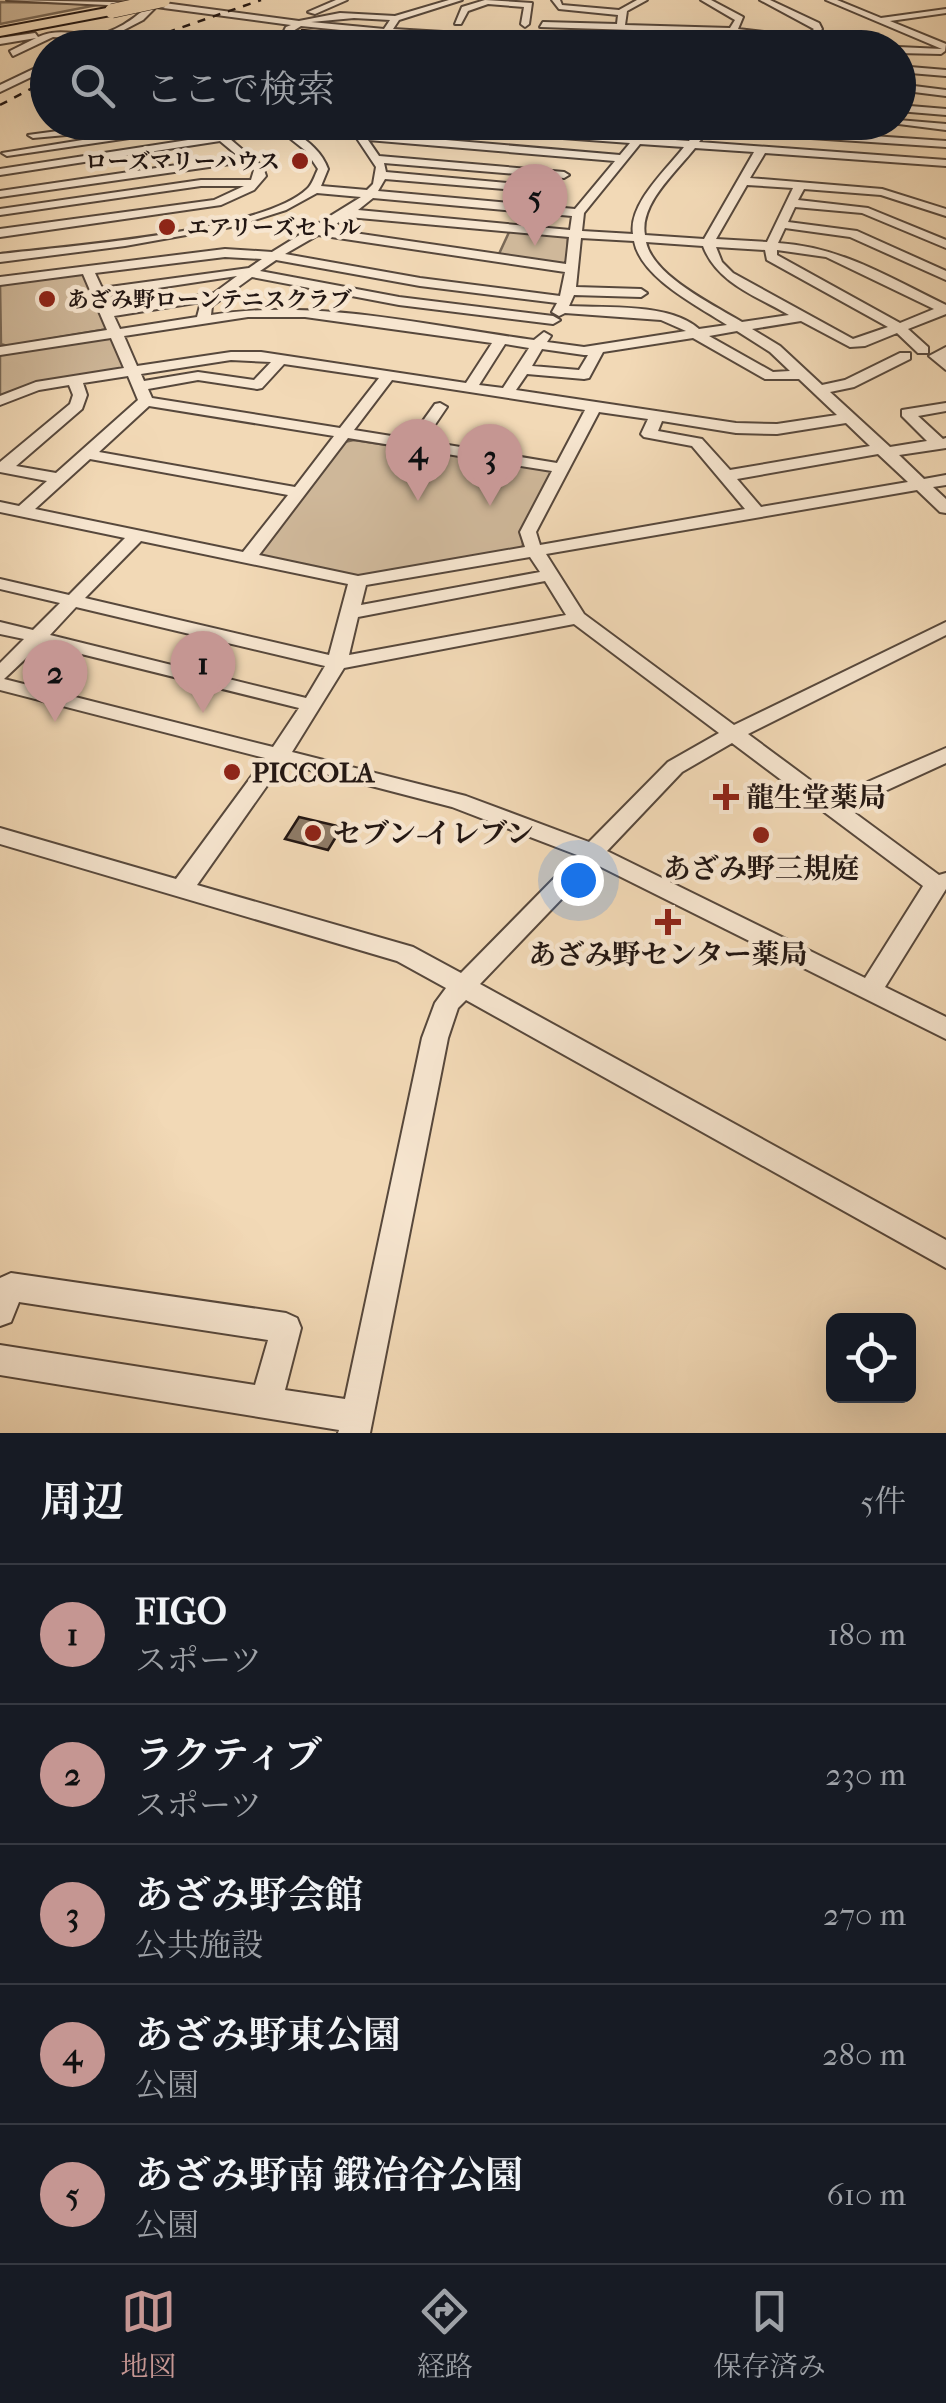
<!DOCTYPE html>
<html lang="ja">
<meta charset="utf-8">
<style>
:root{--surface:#171b24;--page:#242831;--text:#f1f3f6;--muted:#9ea1a6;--line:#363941;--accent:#c59692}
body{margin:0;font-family:"IM FELL French Canon","Noto Serif JP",serif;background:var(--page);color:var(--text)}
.controls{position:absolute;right:30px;bottom:30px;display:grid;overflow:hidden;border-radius:15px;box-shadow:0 10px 40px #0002}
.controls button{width:90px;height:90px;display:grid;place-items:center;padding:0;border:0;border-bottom:2px solid var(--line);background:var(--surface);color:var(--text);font:50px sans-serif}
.you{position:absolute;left:578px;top:880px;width:35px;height:35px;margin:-25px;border:8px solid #fff;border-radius:50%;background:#1a73e8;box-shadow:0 0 0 15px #1a73e833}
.badge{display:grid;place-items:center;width:65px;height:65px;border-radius:50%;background:var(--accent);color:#111;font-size:32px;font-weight:700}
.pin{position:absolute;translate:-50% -82px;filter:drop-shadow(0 2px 5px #0008)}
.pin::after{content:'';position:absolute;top:52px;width:35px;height:30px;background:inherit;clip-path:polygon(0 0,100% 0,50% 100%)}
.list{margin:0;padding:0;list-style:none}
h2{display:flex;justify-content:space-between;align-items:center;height:130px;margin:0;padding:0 40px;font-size:42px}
h2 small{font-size:32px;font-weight:400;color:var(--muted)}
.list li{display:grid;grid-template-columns:65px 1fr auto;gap:30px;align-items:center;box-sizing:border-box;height:140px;padding:0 40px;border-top:2px solid var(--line)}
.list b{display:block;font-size:38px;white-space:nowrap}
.list p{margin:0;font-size:32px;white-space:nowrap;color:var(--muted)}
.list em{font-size:32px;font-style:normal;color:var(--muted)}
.icon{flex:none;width:55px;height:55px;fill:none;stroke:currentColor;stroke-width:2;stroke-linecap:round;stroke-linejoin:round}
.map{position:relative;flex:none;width:946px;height:1433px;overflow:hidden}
.search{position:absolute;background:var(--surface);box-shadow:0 10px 40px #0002;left:30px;right:30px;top:30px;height:110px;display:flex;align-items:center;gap:25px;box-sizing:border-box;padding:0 35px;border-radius:55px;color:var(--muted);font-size:38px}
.sheet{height:830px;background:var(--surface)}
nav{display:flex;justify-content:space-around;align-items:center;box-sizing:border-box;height:140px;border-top:2px solid var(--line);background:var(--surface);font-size:28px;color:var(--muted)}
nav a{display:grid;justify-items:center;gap:5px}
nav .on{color:var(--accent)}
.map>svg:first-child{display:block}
.green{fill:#cfb89a;stroke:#796856;stroke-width:2.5}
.building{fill:#8f7c68;stroke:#231713;stroke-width:2.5}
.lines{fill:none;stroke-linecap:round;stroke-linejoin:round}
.minor-casing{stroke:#57483c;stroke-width:4}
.highway-casing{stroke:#231713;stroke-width:4}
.minor{fill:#f7e6d0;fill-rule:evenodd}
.highway{fill:#f2d9b6;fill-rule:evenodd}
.rail{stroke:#231713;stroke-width:2.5;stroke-dasharray:8 8;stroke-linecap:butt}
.highway-bridge-casing{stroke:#231713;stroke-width:15;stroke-linecap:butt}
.highway-bridge{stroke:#f2d9b6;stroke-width:14}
.poi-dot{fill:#8f2418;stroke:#f7e6d0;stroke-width:4}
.labels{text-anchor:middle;stroke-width:9;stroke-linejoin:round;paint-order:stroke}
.far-poi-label{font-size:22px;font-weight:bold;fill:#231713;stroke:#f7e6d0;text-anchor:start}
.poi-label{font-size:28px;font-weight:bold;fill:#231713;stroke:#f7e6d0;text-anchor:start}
</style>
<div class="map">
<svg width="946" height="1433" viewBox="0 0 946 1433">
<rect width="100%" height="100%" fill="#f2d9b6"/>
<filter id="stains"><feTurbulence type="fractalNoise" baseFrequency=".002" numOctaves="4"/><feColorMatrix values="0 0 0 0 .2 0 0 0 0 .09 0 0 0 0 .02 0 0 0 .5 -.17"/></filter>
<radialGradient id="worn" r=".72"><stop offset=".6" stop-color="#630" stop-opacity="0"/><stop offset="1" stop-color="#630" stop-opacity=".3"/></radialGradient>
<!-- green -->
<g class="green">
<polygon points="0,2 102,4 0,24"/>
<polygon points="510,230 568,235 567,265 498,256"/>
<polygon points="83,272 108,329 7,346 1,344 0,283"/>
<polygon points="111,337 125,367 122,371 0,399 0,354"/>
<polygon points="354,440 547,469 552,472 522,529 523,546 518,550 363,577 262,559 259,554 344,442"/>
</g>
<!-- building -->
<g class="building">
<polygon points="302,30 363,36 354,46 319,46 294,40"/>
<polygon points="299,817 342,827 328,850 285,839"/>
</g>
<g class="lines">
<defs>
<g id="minor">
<path d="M7 0 164 3 299 21 340 13 395 16 449 0H462L399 20 393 29 713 48H648L389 34 380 48H371L381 34 301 26 293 31 287 43 316 48 221 44 180 48 221 38 278 43 286 27 291 25 156 7 143 20 95 45 88 43 93 39 53 37 13 56 10 51 36 38 0 44V38L35 33 38 37C57 28 76 35 96 34 113 34 135 18 147 7ZM354 18 390 20 384 29 311 22Z"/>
<polygon points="336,0 347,0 315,14 308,12"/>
<polygon points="485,0 532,3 529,24 525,27 521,24 524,7 488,4 468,11 461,24 455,24 462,7"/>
<polygon points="552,0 560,0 562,5 619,10 637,0 647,0 627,11 625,25 730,28 735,20 701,0 711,0 743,17 738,29 805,37 814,29 760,0 770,0 819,23 822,29 814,38 881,48 851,48 735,34 726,48 717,48 727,33 540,27 543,22 617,24 618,15 559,9"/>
<polygon points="826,0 837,0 881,18 946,9 946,13 890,21 946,44 945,51 941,54 898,53 898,47 942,49"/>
<polygon points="48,62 48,69 0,92 0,85"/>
<polygon points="898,66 946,70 946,76 898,72"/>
<polygon points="898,84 946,90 946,96 898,90"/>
<polygon points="898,105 946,109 946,115 898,111"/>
<polygon points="898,120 946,124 946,130 883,122 898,122"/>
<path d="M194 122H211L224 134 273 127 268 122 286 126 410 122 360 128 364 133 620 155 630 143 508 134 503 131 508 128 689 141 697 130 619 122H714L712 125 946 141V147L708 131 699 142 946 160V166L765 153 750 178 882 189 946 209V216L881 195 804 189 798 200 868 208 946 240V248L862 213 795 207 788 222 857 231 946 271V280L850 237 785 228 778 243C842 247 890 278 946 305V314L908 329 928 347V353H918L897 333 865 346 850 347 801 321 752 329 780 346 822 385 845 380 900 353H910V359L854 387 830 392 890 447 927 441 902 416V410L946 403V411L918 416 943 439 946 438V448L899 455 924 479 946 475V485L933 487 946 499V513L940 512 917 490 546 554 584 614 734 725 946 622V635L748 734 833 797 946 748V763L848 808 939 875 946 873V889L885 987 946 1017V1039L595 864 480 984 946 1240V1268L466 1000 458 1008 448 1038 370 1433H338L339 1430 0 1375V1345L255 1385 268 1340 19 1302 11 1322 0 1326V1278L11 1273 286 1313 297 1318 301 1328 285 1390 345 1399 422 1038 435 1003 446 988 397 961 0 844V828L176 879 265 758 0 690V663L24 639 0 634V622L33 630 60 603 0 589V579L69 595 125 538 0 512V502L19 506 47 481 0 472V462L70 404 73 395 69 385 39 390 0 405V396L36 382 124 368 111 338 0 355V347L107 330 83 274 0 285V277L225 249 272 252 361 197 317 193 286 210 236 226 125 246 0 262V254C66 246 262 232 307 189 312 185 315 175 318 169L306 151 282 132 230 139 263 167 266 176 254 190 221 205 0 237V229L214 200 244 186H201L0 215V209L201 180H251L254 170 244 162 0 197V191L238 156 220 141 0 175V169L214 136 204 127 7 156 2 153ZM350 128 376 167 373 184 367 190 321 186 328 169C322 152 309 142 294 132ZM368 140 615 161 575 209 378 191 385 179 550 193 556 190 550 187 386 172 384 163 564 178 569 175 564 172 379 156ZM640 144 684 147C667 169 628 204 633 234L582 231 584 213ZM695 148 754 152 704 239 645 235C639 204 677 171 695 148ZM747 185 793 188 767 242 716 239ZM373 198 572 216 570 230 358 210ZM348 217 569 237 566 264 327 229ZM318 235 565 272 560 296 420 278 285 254ZM581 238 634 241C641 278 698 306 727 325L699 329C671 303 606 308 569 306L574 295 641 297 647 293 641 289 576 287ZM646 242 703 246C717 283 756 296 789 315L742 322C714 305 653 276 646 242ZM716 247 765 250 767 260 888 327 853 339 733 273 722 262ZM777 250 826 257 934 309 900 323 777 255ZM225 257 262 259 249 268 102 288 95 273ZM276 260 420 286 557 303 552 312 559 316 565 313 661 320 686 331 584 347 547 342 551 336 544 332 534 340C428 326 317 298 211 315L212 306 252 277 399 305 553 324 560 320 553 316 399 297 260 271ZM237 276 214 293 111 308 105 296ZM201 302 197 317 120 329 114 316ZM248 317H305L492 343 466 383 261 352H231L137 366 124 336ZM737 331 770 352 790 371 773 372 709 336ZM693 338 765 379H799L837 415 777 424 736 423 516 390 527 374 584 379 589 378 603 352ZM505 344 529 348 503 388 479 385ZM542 349 584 355H588L579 370 532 366ZM231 360 271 362 254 380 198 372 144 381 141 374ZM284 364 379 378 340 428 152 398 148 389 198 380 257 389 262 388ZM128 376 138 400 56 473 16 466 82 409 87 395 83 383ZM392 380 585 410 557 463 424 441 447 407 440 403 435 404 410 439 354 430ZM149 406 334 436 295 487 99 452ZM599 412 648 419 641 434 644 437 692 446 745 509 540 545 536 532ZM662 421 736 433 777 434 846 423 870 446 730 470 702 439 658 431ZM348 438 552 471 520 532 525 547 358 576 259 555ZM878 454 908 482 761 507 737 479ZM90 459 288 495 243 552 35 509ZM141 541 348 584 329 655 85 598ZM530 557 540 572 361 605 366 585ZM545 581 566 615 349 655 358 617ZM76 607 325 666 306 698 50 635ZM574 624 719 733 668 762 589 842 466 796 292 752 344 668ZM41 644 299 708 273 747 4 679ZM732 743 923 886 865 978 607 851 682 772ZM283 763 452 807 577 855 461 973 413 947 197 885Z"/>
<polygon points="73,129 77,134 33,138 28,135"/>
<polygon points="946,347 946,370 929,356"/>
</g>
<polygon id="highway" points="112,7 116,14 0,36 0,28"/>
</defs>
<!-- minor casing -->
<use href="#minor" class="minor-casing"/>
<!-- highway casing -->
<use href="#highway" class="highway-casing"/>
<!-- minor -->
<use href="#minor" class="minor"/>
<!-- highway -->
<use href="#highway" class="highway"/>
<!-- rail -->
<g class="rail">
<polyline points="122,48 261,0"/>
<polyline points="0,105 48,80"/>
</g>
<defs>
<polyline id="highway-bridge" points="112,11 163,0"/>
</defs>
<!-- highway-bridge casing -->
<use href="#highway-bridge" class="highway-bridge-casing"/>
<!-- highway-bridge -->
<use href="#highway-bridge" class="highway-bridge"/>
</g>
<!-- markers -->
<g class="poi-dot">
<circle cx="300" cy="161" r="10"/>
<circle cx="167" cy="227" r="10"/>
<circle cx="47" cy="299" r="10"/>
<circle cx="232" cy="772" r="10"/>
<path d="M721 782h10v10h10v10h-10v10h-10v-10h-10v-10h10z"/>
<circle cx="313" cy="833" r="10"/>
<circle cx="761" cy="835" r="10"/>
<path d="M663 907h10v10h10v10h-10v10h-10v-10h-10v-10h10z"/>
</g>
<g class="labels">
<!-- far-poi labels -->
<g class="far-poi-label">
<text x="280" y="169" text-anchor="end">ローズマリーハウス</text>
<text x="187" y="235">エアリーズセトル</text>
<text x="67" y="307">あざみ野ローンテニスクラブ</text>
</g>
<!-- poi labels -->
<g class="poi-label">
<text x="252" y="782">PICCOLA</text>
<text x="746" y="807">龍生堂薬局</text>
<text x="333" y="843">セブン-イレブン</text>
<text x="761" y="878" text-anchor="middle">あざみ野三規庭</text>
<text x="668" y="964" text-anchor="middle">あざみ野センター薬局</text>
</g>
</g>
<rect width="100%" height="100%" filter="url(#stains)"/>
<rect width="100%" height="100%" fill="url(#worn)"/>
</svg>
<div class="controls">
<button><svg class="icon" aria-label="locate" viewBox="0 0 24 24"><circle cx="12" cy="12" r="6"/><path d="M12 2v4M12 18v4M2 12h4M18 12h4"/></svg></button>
</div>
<div class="you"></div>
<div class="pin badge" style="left:203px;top:713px">1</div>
<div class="pin badge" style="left:55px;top:722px">2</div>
<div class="pin badge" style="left:490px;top:506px">3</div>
<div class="pin badge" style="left:418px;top:501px">4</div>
<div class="pin badge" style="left:535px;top:246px">5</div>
<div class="search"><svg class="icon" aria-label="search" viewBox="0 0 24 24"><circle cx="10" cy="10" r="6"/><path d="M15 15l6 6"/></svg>ここで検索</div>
</div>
<section class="sheet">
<h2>周辺<small>5件</small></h2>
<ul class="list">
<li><span class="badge">1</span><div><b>FIGO</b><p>スポーツ</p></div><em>180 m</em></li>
<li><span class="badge">2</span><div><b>ラクティブ</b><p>スポーツ</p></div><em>230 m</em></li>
<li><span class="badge">3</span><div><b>あざみ野会館</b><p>公共施設</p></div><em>270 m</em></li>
<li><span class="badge">4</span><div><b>あざみ野東公園</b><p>公園</p></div><em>280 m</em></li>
<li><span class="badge">5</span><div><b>あざみ野南 鍛冶谷公園</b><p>公園</p></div><em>610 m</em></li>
</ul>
</section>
<nav>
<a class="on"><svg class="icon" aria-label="map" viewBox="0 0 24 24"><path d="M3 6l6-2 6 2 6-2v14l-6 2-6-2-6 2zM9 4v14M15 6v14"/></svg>地図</a>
<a><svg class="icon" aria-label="directions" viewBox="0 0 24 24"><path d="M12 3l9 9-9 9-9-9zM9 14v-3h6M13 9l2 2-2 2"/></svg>経路</a>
<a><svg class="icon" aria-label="saved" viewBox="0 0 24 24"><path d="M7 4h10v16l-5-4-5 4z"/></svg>保存済み</a>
</nav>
